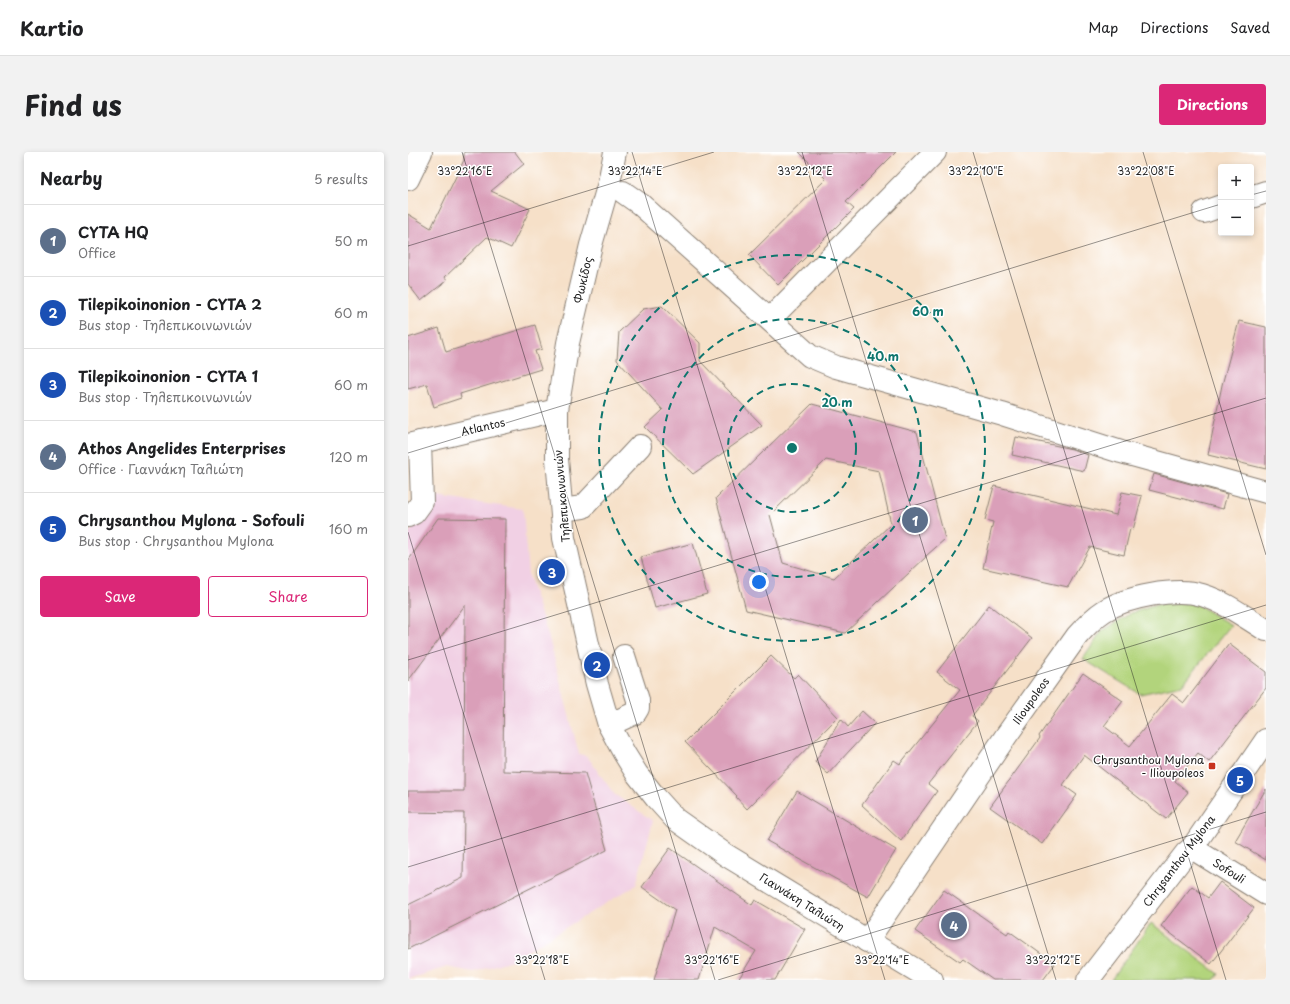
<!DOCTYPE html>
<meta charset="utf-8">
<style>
:root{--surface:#fff;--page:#f2f2f2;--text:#202124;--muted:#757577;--line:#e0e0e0;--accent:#db2777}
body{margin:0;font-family:"Playpen Sans",sans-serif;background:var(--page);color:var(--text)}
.controls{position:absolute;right:12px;top:12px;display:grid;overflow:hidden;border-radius:4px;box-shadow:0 2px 6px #0003}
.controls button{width:36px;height:36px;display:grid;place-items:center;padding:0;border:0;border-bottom:1px solid var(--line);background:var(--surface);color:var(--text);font:20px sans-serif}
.you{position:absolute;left:351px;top:430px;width:14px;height:14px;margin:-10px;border:3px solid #fff;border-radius:50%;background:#1a73e8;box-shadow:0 0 0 6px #1a73e833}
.badge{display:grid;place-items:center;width:26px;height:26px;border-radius:50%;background:var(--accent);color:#fff;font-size:13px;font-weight:700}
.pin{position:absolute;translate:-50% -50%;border:2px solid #fff;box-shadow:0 1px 4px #0006}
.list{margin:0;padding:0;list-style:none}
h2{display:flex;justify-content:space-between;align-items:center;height:52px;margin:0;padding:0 16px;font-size:17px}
h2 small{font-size:13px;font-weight:400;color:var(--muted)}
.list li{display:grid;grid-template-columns:26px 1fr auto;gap:12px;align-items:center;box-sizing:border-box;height:72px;padding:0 16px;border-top:1px solid var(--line)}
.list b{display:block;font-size:15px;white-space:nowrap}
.list p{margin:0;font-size:13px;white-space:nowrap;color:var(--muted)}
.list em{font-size:13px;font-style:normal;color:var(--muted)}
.actions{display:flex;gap:8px;padding:12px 16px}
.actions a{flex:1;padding:9px 0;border:1px solid var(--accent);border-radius:4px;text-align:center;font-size:14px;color:var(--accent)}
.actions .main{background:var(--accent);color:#fff}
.map{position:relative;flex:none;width:858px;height:828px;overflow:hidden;border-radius:4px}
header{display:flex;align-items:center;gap:24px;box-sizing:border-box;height:56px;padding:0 20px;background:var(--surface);border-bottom:1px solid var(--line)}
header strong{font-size:19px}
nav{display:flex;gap:22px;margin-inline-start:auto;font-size:14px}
.intro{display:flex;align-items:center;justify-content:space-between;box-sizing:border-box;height:96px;padding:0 24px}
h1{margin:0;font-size:28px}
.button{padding:10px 18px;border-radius:4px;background:var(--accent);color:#fff;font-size:14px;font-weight:700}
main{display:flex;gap:24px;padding:0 24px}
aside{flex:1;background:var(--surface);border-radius:4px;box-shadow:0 2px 6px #0003}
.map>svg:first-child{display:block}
.built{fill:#f1d0e4}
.green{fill:#b2d47c;stroke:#67784c}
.building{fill:#da9fb9;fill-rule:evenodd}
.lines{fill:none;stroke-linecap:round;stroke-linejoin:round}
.minor-casing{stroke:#897e72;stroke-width:24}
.minor{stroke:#fff;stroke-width:22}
.ticks{fill:none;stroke:#1c1c1c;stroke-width:1;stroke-opacity:0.45}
.ring{fill:none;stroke:#0f766e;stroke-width:2;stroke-dasharray:7 5}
.poi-dot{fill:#c8321e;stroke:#fff;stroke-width:1.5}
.labels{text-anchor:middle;stroke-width:3;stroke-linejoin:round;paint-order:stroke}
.street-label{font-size:11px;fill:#1c1c1c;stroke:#fff}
.poi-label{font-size:11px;fill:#1c1c1c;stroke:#fff;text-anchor:end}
.ticks-label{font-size:10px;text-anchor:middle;fill:#1c1c1c;stroke:#fff;stroke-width:3;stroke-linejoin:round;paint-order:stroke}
.centre{fill:#0f766e;stroke:#fff;stroke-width:2}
.ring-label{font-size:12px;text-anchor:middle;font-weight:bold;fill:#0f766e;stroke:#fff;stroke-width:3;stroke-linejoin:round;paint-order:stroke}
</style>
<header>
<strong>Kartio</strong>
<nav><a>Map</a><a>Directions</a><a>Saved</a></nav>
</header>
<div class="intro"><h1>Find us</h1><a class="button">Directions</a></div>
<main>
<aside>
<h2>Nearby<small>5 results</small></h2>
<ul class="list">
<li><span class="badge" style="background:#5c6f8a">1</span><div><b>CYTA HQ</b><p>Office</p></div><em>50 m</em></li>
<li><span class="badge" style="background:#1a4fb4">2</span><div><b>Tilepikoinonion - CYTA 2</b><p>Bus stop · Τηλεπικοινωνιών</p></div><em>60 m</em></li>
<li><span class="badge" style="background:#1a4fb4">3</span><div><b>Tilepikoinonion - CYTA 1</b><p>Bus stop · Τηλεπικοινωνιών</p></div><em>60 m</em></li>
<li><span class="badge" style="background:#5c6f8a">4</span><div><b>Athos Angelides Enterprises</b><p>Office · Γιαννάκη Ταλιώτη</p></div><em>120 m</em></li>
<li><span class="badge" style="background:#1a4fb4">5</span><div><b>Chrysanthou Mylona - Sofouli</b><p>Bus stop · Chrysanthou Mylona</p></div><em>160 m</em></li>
</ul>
<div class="actions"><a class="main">Save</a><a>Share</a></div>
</aside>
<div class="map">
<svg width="858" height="828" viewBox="0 0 858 828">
<rect width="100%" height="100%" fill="#fff"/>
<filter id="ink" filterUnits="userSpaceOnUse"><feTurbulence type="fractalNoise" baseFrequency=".025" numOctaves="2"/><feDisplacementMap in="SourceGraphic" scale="8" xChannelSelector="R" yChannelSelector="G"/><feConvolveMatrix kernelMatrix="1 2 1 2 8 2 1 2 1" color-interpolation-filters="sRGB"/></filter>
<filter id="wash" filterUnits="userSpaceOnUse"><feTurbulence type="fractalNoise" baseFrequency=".012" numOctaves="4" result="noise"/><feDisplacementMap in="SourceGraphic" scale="16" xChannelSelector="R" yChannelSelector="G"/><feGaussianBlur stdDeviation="0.9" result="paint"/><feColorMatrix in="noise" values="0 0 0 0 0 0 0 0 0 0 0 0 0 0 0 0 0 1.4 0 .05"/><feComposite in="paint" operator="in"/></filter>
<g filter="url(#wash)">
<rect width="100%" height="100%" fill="#f6e0c8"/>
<!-- built -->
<polygon class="built" points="29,345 115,357 120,424 141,486 171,602 179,604 206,642 245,669 228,733 104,808 65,820 39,815 0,827 0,382"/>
<!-- green -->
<g class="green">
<polygon points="758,450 788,452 823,473 774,533 732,542 675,507 694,479 723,461"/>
<polygon points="743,771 811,822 806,828 703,828"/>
</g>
<g id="blocks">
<!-- building -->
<g class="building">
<polygon points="56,0 107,0 116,12 83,39 122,57 103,96 79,85 37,125 39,128 13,149 0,132 0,62 23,76 56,8"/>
<polygon points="391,0 488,0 438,50 446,57 370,133 341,103 418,27"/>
<polygon points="254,154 292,191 292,209 354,273 285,322 237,275 255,258 209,208 211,180 235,157"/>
<polygon points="831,169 858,175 858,317 800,303 814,233"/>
<polygon points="127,173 134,197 127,199 133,217 52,242 53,246 26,255 19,232 0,237 0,186 31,176 38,200"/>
<path d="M404 252 509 280 537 387 518 404H517L518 405 437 481 338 458 308 346ZM418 308 471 319 483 372 426 426 375 411 362 363Z"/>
<polygon points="608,285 664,297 680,303 676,319 604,303"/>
<polygon points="746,322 819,342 815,357 741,338"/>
<polygon points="586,334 708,363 714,340 734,344 725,378 722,377 716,403 682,395 660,435 575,416 585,370 577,368"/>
<polygon points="30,366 97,367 95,619 177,621 199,698 0,797 0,753 55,726 56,661 0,660 0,639 56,639 57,453 0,529 0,409"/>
<polygon points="285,391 299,442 247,456 233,405"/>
<polygon points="581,453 624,486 564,564 570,569 520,632 529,639 493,689 454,653 486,608 492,612 552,538 529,520"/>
<polygon points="821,492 858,520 858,536 801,610 790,601 767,629 780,640 758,667 676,603 655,633 669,643 634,692 582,655 632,586 631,584 675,521 715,549 696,574 722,594 764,542 776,551"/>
<polygon points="363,504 386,526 390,522 430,565 339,657 328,645 329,644 277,590"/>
<polygon points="454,559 467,571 420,622 407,610 433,567 440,575"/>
<polygon points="858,637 858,708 827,689"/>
<polygon points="389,639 488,698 460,745 359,689"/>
<polygon points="262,696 344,753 347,748 397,777 367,828 330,828 348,799 307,775 291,828 246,828 267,758 234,735"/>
<polygon points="812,730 846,756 803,812 753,774 784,734 800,746"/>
<polygon points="536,738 599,782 601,779 647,812 635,828 585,828 555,807 552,810 507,779"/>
</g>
</g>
</g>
<g filter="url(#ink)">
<use href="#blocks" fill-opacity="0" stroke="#897e72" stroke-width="1"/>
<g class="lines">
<defs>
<g id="minor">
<polyline points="207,0 201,31 183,93 160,191 149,258 149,307 156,386 189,532 201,573 216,601 229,622 248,646 267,667 318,703 524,828"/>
<polyline points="0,27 13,0"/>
<polyline points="215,40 232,52 402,204 428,215 594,262 713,300 858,340"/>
<polyline points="843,45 858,40"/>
<polyline points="796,60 813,54"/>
<polyline points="362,167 527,0"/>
<polyline points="0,293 149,258"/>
<polyline points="154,358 175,355 232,294"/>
<polyline points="0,364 6,361 14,350 12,290"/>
<polyline points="201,573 227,561 230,556 230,548 216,504"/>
<polyline points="784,696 858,742"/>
<path d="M459 789 598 584 669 484C677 475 685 466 696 459 718 445 768 435 794 443 817 450 837 465 858 478"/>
<polyline points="680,828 778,701 784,696 858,588"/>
</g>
</defs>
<!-- minor casing -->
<use href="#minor" class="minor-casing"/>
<!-- minor -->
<use href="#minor" class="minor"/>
</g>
</g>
<!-- ticks -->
<path class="ticks" d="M54 0 307 828M224 0 477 828M394 0 648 828M565 0 818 828M735 0 858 403M843 43 858 39M0 94 306 0M0 301 813 52M0 380 137 828M0 508 858 246M0 715 858 453M310 828 858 660"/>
<!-- distance rings -->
<g class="ring">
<circle cx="384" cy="296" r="64"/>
<circle cx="384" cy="296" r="129"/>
<circle cx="384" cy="296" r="193"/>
</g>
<!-- markers -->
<rect class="poi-dot" x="800" y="610" width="8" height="8" rx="2"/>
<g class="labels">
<!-- street labels -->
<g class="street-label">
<text transform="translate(175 128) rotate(-77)" y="4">Φωκίδος</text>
<text transform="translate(75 275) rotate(-13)" y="4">Atlantos</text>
<text transform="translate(154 344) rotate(-95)" y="4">Τηλεπικοινωνιών</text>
<text transform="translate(623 549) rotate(-55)" y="4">Ilioupoleos</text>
<text transform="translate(771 709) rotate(-53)" y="4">Chrysanthou Mylona</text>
<text transform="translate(821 719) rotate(32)" y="4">Sofouli</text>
<text transform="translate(394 750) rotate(32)" y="4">Γιαννάκη Ταλιώτη</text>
</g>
<!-- poi labels -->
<g class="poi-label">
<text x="796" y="612">Chrysanthou Mylona<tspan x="796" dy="13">- Ilioupoleos</tspan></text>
</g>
</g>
<g class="ticks-label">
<text x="57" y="23">33°22'16"E</text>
<text x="227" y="23">33°22'14"E</text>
<text x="397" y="23">33°22'12"E</text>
<text x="568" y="23">33°22'10"E</text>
<text x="738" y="23">33°22'08"E</text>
<text x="134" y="812">33°22'18"E</text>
<text x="304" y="812">33°22'16"E</text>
<text x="474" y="812">33°22'14"E</text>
<text x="645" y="812">33°22'12"E</text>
</g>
<circle cx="384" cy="296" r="6" class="centre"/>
<g class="ring-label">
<text x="520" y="164">60 m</text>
<text x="475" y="209">40 m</text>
<text x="429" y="255">20 m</text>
</g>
</svg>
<div class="controls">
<button>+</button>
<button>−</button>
</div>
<div class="you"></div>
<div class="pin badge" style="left:507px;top:368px;background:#5c6f8a">1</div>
<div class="pin badge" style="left:189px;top:513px;background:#1a4fb4">2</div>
<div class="pin badge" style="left:144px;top:420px;background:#1a4fb4">3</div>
<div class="pin badge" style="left:546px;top:773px;background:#5c6f8a">4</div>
<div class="pin badge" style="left:832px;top:628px;background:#1a4fb4">5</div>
</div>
</main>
